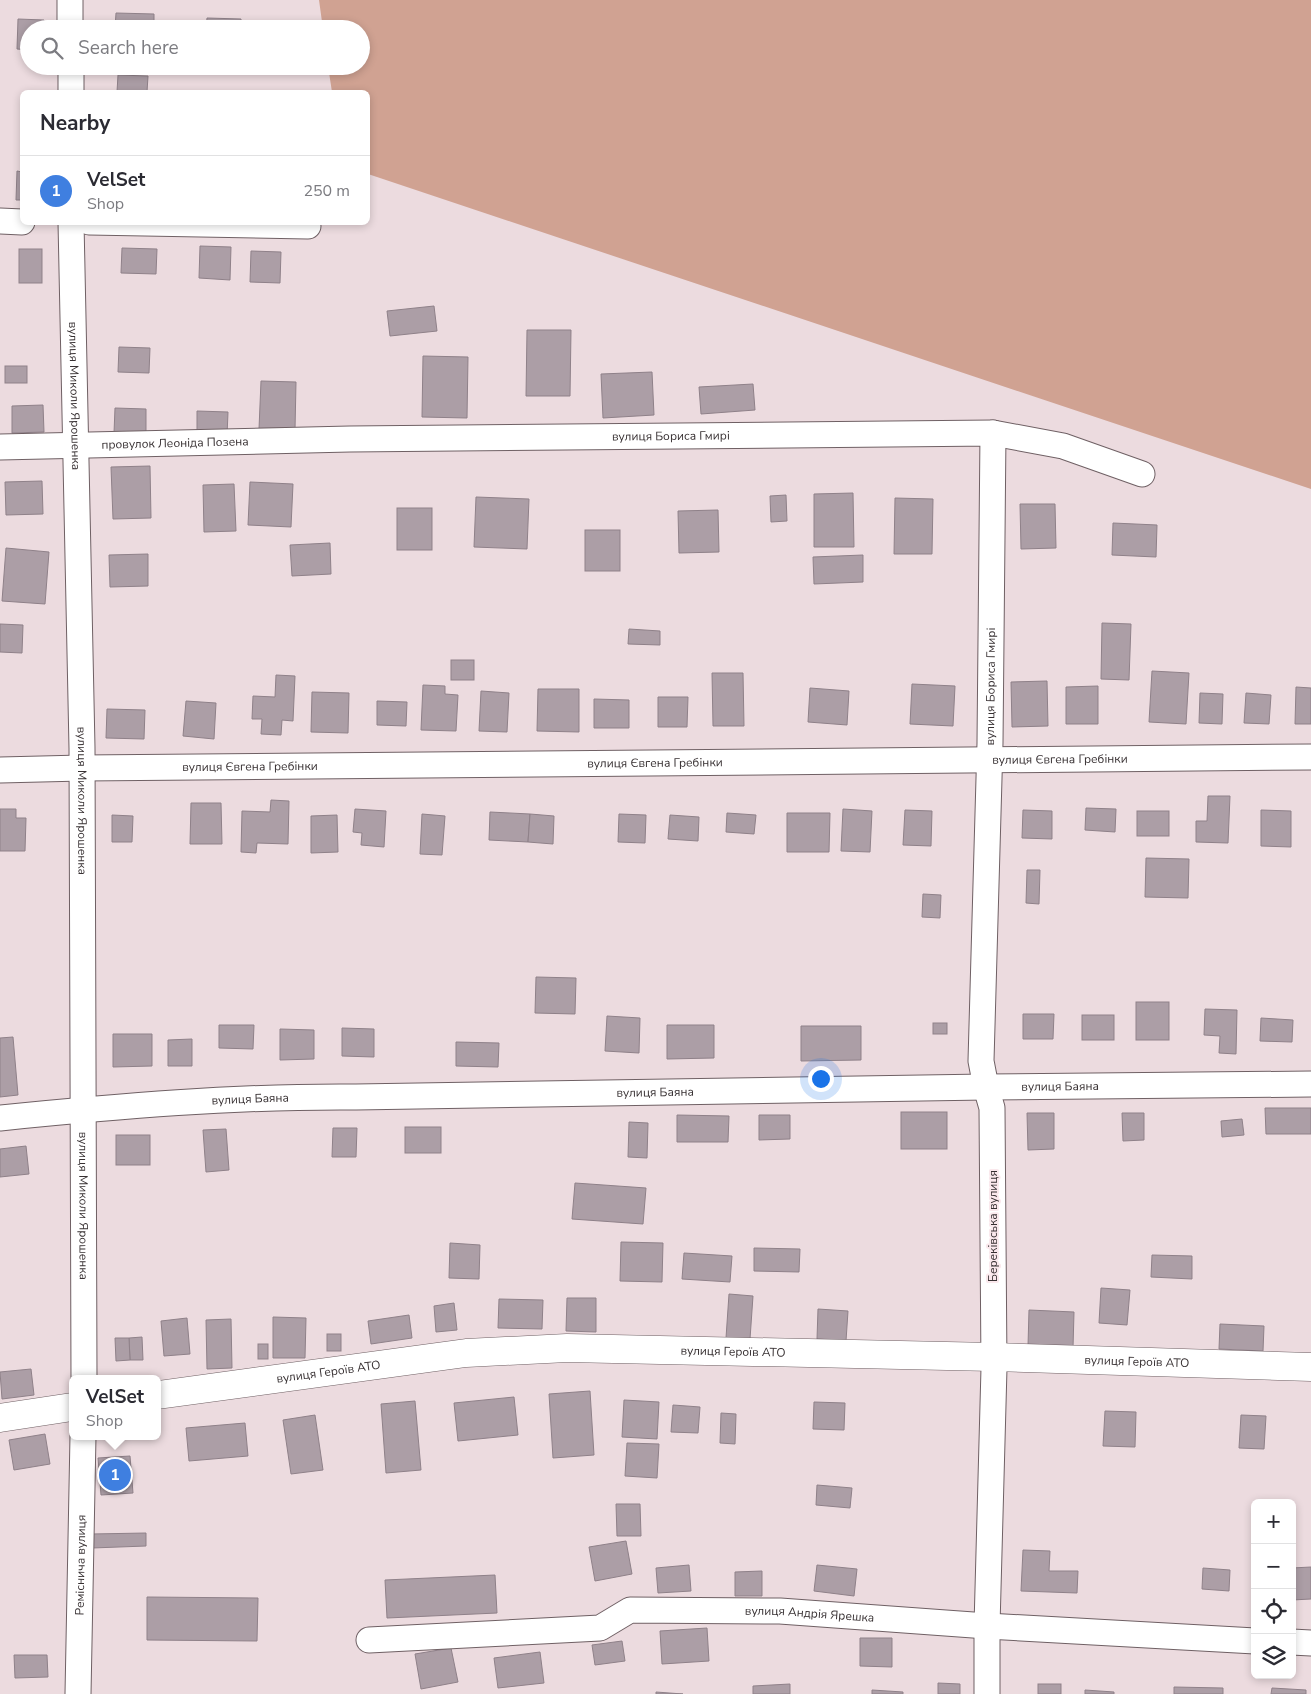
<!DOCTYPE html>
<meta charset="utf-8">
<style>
:root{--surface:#fff;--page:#f2f2f3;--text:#2b2b33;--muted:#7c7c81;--line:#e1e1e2;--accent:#1a73e8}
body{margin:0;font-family:"Nunito Sans",sans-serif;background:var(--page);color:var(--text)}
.controls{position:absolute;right:15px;bottom:15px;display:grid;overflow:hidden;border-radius:8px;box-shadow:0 2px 8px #0003}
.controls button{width:45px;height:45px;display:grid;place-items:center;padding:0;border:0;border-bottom:1px solid var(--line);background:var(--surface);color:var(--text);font:25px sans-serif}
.you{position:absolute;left:820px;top:1078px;width:18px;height:18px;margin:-12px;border:4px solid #fff;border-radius:50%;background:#1a73e8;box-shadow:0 0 0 8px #1a73e833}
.badge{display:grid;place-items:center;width:32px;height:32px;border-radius:50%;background:var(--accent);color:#fff;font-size:16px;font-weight:700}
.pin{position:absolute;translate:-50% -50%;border:2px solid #fff;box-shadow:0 1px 5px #0006}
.popup{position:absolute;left:69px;top:1375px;width:92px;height:65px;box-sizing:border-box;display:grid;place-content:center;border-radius:8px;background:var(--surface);filter:drop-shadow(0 1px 4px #0005);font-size:16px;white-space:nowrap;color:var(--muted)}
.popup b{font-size:19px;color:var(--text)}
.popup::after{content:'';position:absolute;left:50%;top:100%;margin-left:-10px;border:10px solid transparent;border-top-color:var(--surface)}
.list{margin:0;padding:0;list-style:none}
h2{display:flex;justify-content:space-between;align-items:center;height:65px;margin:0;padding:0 20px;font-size:21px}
h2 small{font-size:16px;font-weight:400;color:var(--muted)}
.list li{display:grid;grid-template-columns:32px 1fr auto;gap:15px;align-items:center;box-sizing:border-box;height:70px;padding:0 20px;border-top:1px solid var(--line)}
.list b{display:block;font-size:19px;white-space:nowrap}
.list p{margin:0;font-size:16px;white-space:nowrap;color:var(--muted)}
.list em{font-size:16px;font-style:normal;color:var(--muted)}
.icon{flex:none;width:28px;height:28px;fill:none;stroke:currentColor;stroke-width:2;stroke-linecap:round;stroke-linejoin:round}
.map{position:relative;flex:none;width:1311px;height:1694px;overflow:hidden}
.search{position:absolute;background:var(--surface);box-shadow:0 2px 8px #0003;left:20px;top:20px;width:350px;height:55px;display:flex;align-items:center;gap:12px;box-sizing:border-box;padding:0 18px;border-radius:28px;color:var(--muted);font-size:19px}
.panel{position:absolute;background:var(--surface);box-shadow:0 2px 8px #0003;left:20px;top:90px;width:350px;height:135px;border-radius:8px}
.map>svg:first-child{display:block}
.green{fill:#d0a292}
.building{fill:#ac9ea6;stroke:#8f8189}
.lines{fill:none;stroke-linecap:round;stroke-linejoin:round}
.street-casing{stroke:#6f6064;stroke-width:27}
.secondary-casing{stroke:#6f6064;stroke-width:29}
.street{stroke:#fff;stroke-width:25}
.secondary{stroke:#fff;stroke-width:28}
.labels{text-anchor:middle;stroke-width:4;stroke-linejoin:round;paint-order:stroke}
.street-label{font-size:12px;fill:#373032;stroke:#fae8ec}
</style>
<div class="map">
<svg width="1311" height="1694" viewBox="0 0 1311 1694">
<rect width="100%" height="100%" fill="#ecdbdf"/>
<!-- green -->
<polygon class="green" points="319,0 1311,0 1311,489 368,174 368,92 332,92 328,66 361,66 361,29 323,29"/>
<!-- building -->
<g class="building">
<polygon points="116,13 154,14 154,29 115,29"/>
<polygon points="207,18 241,19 241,29 206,29"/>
<polygon points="18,19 44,20 44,29 29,29 29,50 17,49"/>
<polygon points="118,75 148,76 147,92 117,92"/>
<polygon points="17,171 22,172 22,200 16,200"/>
<polygon points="200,246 231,247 230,280 199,278"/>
<polygon points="122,248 157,249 156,274 121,273"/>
<rect x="19" y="249" width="23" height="34"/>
<polygon points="251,251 281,252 280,283 250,282"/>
<polygon points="434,306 437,331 390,336 387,311"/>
<polygon points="527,330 571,330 570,396 526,396"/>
<polygon points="119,347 150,348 149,373 118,372"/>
<polygon points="423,356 468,357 467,418 422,417"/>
<rect x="5" y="366" width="22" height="17"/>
<polygon points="652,372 654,415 603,418 601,374"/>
<polygon points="261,381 296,382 295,430 259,429"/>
<polygon points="753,384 755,410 701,414 699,387"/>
<polygon points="43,405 44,432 12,433 12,406"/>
<polygon points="115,408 146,409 146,434 114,433"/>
<polygon points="197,411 228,412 227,436 197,435"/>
<polygon points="150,466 151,518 113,519 111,467"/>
<polygon points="42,481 43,514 6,515 5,482"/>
<polygon points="250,482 293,484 291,527 248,525"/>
<polygon points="234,484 236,531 204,532 203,485"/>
<polygon points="853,493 854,547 814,547 814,494"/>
<polygon points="786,495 787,521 771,522 770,496"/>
<polygon points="476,497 529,499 527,549 474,547"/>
<polygon points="895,498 933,499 932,554 894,554"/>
<polygon points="1020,504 1055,504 1056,548 1021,549"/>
<rect x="397" y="508" width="35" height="42"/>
<polygon points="718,510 719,552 679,553 678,511"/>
<polygon points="1113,523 1157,525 1156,557 1112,555"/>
<rect x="585" y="530" width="35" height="41"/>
<polygon points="330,543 331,574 292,576 290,545"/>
<polygon points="6,548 49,552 45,604 2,601"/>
<polygon points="148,554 148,586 110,587 109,555"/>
<polygon points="863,555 863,582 814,584 813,557"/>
<polygon points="1102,623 1131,624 1129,680 1101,679"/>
<polygon points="0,624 23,625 22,653 0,652"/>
<polygon points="629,629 660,631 660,645 628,644"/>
<rect x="451" y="660" width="23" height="20"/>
<polygon points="1152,671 1189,673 1186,724 1149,722"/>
<polygon points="712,673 743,673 744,726 713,726"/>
<polygon points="276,675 295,676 293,721 282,720 281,735 261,734 262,719 252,719 253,696 275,697"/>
<polygon points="1047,681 1048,726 1012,727 1011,682"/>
<polygon points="912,684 955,686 953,726 910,724"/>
<polygon points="423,685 445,686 445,694 458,695 456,731 421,730"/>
<polygon points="1098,686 1098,724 1066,724 1066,687"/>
<polygon points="1296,687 1311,688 1311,724 1295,724"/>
<polygon points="810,688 849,691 847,725 808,722"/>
<polygon points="538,689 579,689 579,732 537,731"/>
<polygon points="481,691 509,693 507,732 479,731"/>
<polygon points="312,692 349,693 348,733 311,732"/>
<polygon points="1200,693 1223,694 1222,724 1199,723"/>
<polygon points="1246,693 1271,695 1269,724 1244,723"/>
<polygon points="658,697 688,697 687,727 658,727"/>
<polygon points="594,699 629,700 629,728 594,728"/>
<polygon points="186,701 216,703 214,739 183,736"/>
<polygon points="377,701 407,702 406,726 377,725"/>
<polygon points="107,709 145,710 144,739 106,738"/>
<polygon points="1208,796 1230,796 1228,843 1196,842 1196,821 1207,821"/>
<polygon points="271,800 289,801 288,844 257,843 256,853 241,852 242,811 270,812"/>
<polygon points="191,803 221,803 222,844 190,844"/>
<polygon points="1086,808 1116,809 1115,832 1085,830"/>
<polygon points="0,809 16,809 16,818 26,818 25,851 0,851"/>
<polygon points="355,809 386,811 384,847 361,845 362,833 353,832"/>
<polygon points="843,809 872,811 870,852 841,851"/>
<polygon points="905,810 932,811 931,846 903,845"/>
<polygon points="1023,810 1052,811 1052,839 1022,838"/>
<polygon points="1261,810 1291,811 1291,847 1261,846"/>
<rect x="1137" y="811" width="32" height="25"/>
<polygon points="490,812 530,814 528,842 489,840"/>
<polygon points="727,813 756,815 754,834 726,832"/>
<polygon points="787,813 830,813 829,852 787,852"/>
<polygon points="422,814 445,816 442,855 420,854"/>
<polygon points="530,814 554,816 553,844 528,842"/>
<polygon points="619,814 646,815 645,843 618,842"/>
<polygon points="112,815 133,816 132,842 112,842"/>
<polygon points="337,815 338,852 311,853 311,816"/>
<polygon points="670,815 699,817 698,841 668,839"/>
<polygon points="1146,858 1189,859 1188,898 1145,897"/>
<polygon points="1027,870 1040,870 1039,904 1026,903"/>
<polygon points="923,894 941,895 940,918 922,917"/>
<polygon points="536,977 576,978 575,1014 535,1013"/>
<rect x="1136" y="1002" width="33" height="38"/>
<polygon points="1205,1009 1237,1010 1236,1054 1219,1053 1220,1036 1204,1035"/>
<polygon points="1023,1014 1054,1014 1053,1039 1023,1039"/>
<rect x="1082" y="1015" width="32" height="25"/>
<polygon points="607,1016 640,1018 639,1053 605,1051"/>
<polygon points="1261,1018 1293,1020 1292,1042 1260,1041"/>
<rect x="933" y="1023" width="14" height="11"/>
<polygon points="219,1025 254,1025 253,1049 219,1048"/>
<polygon points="667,1025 714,1025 714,1058 667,1059"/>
<polygon points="801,1026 861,1026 861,1060 801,1061"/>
<polygon points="342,1028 374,1029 374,1057 342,1056"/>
<polygon points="280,1029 314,1030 314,1059 280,1060"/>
<polygon points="113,1034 152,1034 152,1066 113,1067"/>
<polygon points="13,1037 18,1095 0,1097 0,1038"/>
<polygon points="192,1039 192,1066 168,1066 168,1040"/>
<polygon points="456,1042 499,1043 498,1067 456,1066"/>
<polygon points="1265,1108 1311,1108 1311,1134 1266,1134"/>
<rect x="901" y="1112" width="46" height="37"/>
<polygon points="1027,1113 1054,1113 1054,1149 1028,1150"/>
<polygon points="1122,1113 1144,1113 1144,1140 1123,1141"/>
<polygon points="677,1115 729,1116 728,1142 677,1142"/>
<polygon points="759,1115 790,1115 790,1139 759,1140"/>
<polygon points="1242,1119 1244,1135 1222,1137 1221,1121"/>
<polygon points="629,1122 648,1123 647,1158 628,1157"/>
<rect x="405" y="1127" width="36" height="26"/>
<polygon points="333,1128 357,1128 356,1157 332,1157"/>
<polygon points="226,1129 229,1170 206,1172 203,1130"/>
<rect x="116" y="1135" width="34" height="30"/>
<polygon points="26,1146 29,1174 0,1177 0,1149"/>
<polygon points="575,1183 646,1188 643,1224 572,1219"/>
<polygon points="621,1242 663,1243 662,1282 620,1281"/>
<polygon points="450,1243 480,1245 479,1279 449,1278"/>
<polygon points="754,1248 800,1249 799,1272 754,1271"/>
<polygon points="684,1253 732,1256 730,1282 682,1279"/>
<polygon points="1152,1255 1192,1256 1192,1279 1151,1277"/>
<polygon points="1101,1288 1130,1290 1127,1325 1099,1323"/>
<polygon points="729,1294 753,1296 750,1339 726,1338"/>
<polygon points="567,1298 596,1298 596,1332 566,1331"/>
<polygon points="499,1299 543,1300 542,1329 498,1328"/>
<polygon points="454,1303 457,1330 436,1332 434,1306"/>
<polygon points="818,1309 848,1311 846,1341 817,1339"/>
<polygon points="1029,1310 1074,1312 1073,1348 1028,1346"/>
<polygon points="409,1315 412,1338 371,1344 368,1321"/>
<polygon points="273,1317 306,1318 305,1358 273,1358"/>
<polygon points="187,1318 190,1354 164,1356 161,1321"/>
<polygon points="231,1319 232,1368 207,1369 206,1320"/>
<polygon points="1220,1324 1264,1326 1263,1351 1219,1349"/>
<rect x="327" y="1334" width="14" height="17"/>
<polygon points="142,1337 143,1360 130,1360 129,1338"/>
<polygon points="115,1338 129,1338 130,1360 116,1361"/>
<rect x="258" y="1344" width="10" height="15"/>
<polygon points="31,1369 34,1395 2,1399 0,1372"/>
<polygon points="590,1391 594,1455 553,1458 549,1394"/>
<polygon points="514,1397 518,1435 458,1441 454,1403"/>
<polygon points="624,1400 659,1402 657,1439 622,1437"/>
<polygon points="415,1401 421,1470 386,1473 381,1404"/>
<polygon points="814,1402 845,1403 844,1430 813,1429"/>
<polygon points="673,1405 700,1407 698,1433 671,1432"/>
<polygon points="1105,1411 1136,1412 1135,1447 1103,1446"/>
<polygon points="721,1413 736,1414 735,1444 720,1443"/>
<polygon points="315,1415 323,1470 291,1474 283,1420"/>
<polygon points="1241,1415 1266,1416 1264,1449 1239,1448"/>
<polygon points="245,1423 248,1456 189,1461 186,1428"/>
<polygon points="45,1434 50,1464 14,1470 9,1440"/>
<polygon points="627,1443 659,1444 657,1478 625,1476"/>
<polygon points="130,1456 133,1493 101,1495 98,1458"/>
<polygon points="817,1485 852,1488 850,1508 816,1505"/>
<polygon points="616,1504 640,1504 641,1536 617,1536"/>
<polygon points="146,1533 146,1546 92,1548 91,1534"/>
<polygon points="626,1541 632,1574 595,1581 589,1547"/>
<polygon points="1023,1550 1050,1551 1049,1571 1078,1571 1077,1593 1021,1591"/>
<polygon points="689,1565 691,1591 658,1593 656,1568"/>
<polygon points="817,1565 857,1569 854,1596 814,1591"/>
<polygon points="1311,1567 1311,1599 1292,1600 1292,1568"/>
<polygon points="1203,1568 1230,1570 1229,1591 1202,1589"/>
<polygon points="762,1571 762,1596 735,1596 735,1572"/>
<polygon points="495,1575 497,1613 387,1618 385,1580"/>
<polygon points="147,1597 258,1598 257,1641 147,1640"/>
<polygon points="707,1628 709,1661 662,1664 660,1631"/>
<polygon points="860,1638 892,1638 892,1667 860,1666"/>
<polygon points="622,1641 625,1661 595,1665 592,1645"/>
<polygon points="451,1648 458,1682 421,1689 415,1654"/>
<polygon points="540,1652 544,1683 498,1688 494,1658"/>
<polygon points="14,1655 47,1655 48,1677 15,1678"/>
<polygon points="938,1683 960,1684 960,1694 938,1694"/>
<polygon points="790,1684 790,1694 753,1694 753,1686"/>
<rect x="1038" y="1684" width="23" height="10"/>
<polygon points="1174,1687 1223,1688 1223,1694 1174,1694"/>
<polygon points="1272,1688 1306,1690 1306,1694 1271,1694"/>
<polygon points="872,1690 903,1692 903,1694 872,1694"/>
<polygon points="1085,1690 1114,1692 1114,1694 1085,1694"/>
<polygon points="656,1692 683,1694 656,1694"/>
</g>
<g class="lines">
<defs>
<g id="street">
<polyline points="70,0 70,29"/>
<polyline points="71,66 71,92"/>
<polyline points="0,221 22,222"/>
<path id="s1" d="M71 222 82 748 84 1379"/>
<polyline points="89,222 308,226"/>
<path id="s2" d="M0 447 350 439 993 433 1063 446 1142 474"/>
<path id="s3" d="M0 770 82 768 1311 757"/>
<path id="s4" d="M0 1118C118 1106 237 1096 356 1097L986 1087 1311 1084"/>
<path id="s5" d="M369 1640 600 1628 630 1610 780 1611 987 1626 1255 1641"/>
<polyline points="1292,1642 1311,1643"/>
<path id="s6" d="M78 1694 83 1436"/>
<path id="s7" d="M987 1694V1626L994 1368 992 1108 986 1087 981 1061 990 743 993 433"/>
</g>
<g id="secondary">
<path id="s8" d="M158 1395 466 1353 567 1348 993 1357 1311 1367"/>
<polyline points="0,1418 72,1407"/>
</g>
</defs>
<!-- street casing -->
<use href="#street" class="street-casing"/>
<!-- secondary casing -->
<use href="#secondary" class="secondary-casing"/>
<!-- street -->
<use href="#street" class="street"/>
<!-- secondary -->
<use href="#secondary" class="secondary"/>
</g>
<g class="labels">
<!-- street labels -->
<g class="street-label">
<text dy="4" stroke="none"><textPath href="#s1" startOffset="174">вулиця Миколи Ярошенка</textPath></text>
<text dy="4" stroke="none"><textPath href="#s2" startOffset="671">вулиця Бориса Гмирі</textPath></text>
<text dy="4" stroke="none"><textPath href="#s2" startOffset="175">провулок Леоніда Позена</textPath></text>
<text dy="4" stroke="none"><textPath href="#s7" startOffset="1009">вулиця Бориса Гмирі</textPath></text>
<text dy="4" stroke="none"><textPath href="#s3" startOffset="1060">вулиця Євгена Гребінки</textPath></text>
<text dy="4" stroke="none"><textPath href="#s3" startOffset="655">вулиця Євгена Гребінки</textPath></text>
<text dy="4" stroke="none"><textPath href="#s3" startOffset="250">вулиця Євгена Гребінки</textPath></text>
<text dy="4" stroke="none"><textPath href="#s1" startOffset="579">вулиця Миколи Ярошенка</textPath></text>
<text dy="4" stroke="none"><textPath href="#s4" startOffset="1061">вулиця Баяна</textPath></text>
<text dy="4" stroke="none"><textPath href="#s4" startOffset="656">вулиця Баяна</textPath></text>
<text dy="4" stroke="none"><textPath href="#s4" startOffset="251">вулиця Баяна</textPath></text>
<text dy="4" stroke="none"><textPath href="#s1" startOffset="984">вулиця Миколи Ярошенка</textPath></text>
<text transform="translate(993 1226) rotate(-90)" y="4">Береківська вулиця</text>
<text dy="4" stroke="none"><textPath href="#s8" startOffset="578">вулиця Героїв АТО</textPath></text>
<text dy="4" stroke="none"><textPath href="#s8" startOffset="982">вулиця Героїв АТО</textPath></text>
<text dy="4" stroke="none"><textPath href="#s8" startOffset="172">вулиця Героїв АТО</textPath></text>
<text dy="4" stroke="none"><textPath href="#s6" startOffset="129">Реміснича вулиця</textPath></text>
<text dy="4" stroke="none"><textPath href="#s5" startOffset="446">вулиця Андрія Ярешка</textPath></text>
</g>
</g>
</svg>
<div class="controls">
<button>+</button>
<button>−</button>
<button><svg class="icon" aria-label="locate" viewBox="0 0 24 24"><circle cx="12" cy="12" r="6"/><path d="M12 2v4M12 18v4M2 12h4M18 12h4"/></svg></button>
<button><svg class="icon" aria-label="layers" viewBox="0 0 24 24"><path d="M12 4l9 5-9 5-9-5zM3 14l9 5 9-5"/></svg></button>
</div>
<div class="you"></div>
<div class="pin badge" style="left:115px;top:1475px;background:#3f7fe0">1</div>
<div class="popup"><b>VelSet</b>Shop</div>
<div class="search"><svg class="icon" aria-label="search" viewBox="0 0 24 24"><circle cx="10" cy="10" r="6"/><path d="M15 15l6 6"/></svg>Search here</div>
<section class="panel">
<h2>Nearby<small></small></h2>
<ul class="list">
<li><span class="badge" style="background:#3f7fe0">1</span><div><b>VelSet</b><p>Shop</p></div><em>250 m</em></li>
</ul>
</section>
</div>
